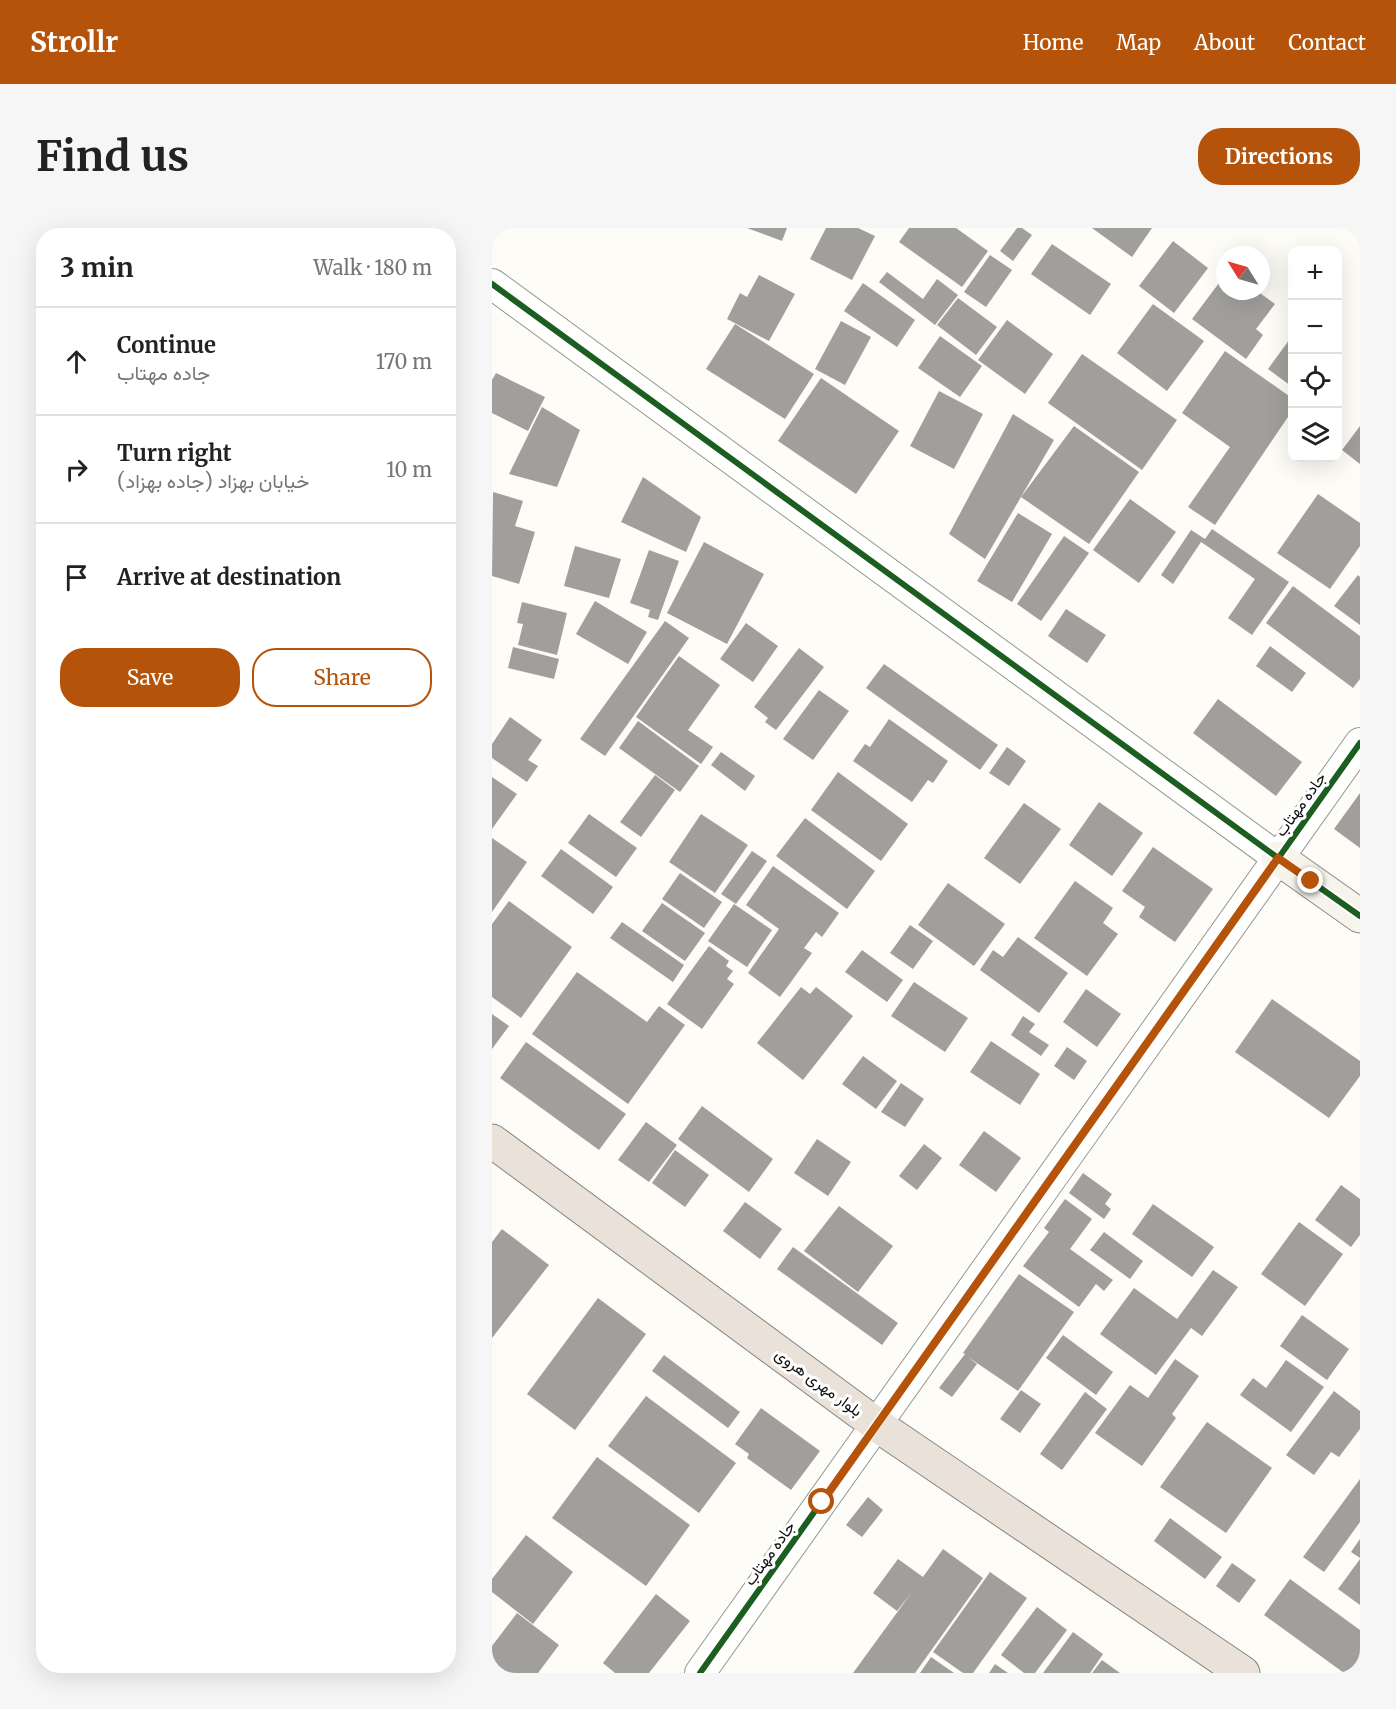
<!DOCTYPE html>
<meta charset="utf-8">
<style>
:root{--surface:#fff;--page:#f6f6f6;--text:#222;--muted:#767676;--line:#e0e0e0;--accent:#b45309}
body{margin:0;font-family:Merriweather,Vazirmatn,serif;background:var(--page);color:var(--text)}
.controls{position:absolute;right:18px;top:18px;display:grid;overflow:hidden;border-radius:12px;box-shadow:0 6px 24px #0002}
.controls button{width:54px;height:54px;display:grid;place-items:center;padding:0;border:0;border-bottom:2px solid var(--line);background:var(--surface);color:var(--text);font:30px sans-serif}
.compass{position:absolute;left:724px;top:18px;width:54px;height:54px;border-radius:50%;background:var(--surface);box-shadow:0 6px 24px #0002;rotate:307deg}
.stop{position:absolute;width:18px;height:18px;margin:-14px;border:4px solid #b45309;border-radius:50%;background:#fff}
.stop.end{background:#b45309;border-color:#fff;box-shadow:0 2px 6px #0008}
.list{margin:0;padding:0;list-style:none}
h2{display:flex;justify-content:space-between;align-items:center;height:78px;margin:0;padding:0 24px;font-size:26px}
h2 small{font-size:20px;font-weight:400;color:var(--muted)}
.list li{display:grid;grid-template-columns:39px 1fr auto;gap:18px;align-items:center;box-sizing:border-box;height:108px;padding:0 24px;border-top:2px solid var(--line)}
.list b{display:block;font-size:22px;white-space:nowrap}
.list p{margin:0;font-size:20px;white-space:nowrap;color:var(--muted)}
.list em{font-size:20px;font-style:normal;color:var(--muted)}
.actions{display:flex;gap:12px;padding:18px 24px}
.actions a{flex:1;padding:14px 0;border:2px solid var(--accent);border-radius:24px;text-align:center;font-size:21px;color:var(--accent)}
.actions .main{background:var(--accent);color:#fff}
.icon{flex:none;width:33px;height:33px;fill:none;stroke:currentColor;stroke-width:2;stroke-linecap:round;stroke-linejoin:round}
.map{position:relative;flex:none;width:868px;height:1445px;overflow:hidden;border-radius:24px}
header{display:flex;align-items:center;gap:36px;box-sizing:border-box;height:84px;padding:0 30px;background:var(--accent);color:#fff}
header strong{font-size:28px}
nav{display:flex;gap:33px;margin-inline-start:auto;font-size:21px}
.intro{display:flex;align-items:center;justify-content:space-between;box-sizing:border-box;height:144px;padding:0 36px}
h1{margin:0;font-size:42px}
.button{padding:15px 27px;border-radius:24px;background:var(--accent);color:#fff;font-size:21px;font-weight:700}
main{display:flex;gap:36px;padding:0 36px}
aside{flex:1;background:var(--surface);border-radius:24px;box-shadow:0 6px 24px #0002}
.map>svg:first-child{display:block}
.building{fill:#a19f9c}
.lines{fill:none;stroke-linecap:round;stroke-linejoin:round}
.street-casing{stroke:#979795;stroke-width:32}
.secondary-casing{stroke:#8e8d8b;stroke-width:35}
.highway-casing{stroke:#858482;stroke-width:35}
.street{stroke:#fffffe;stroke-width:30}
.secondary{stroke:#f6f4eb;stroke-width:33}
.highway{stroke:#eae1d8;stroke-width:33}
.cycleway-casing{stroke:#fff;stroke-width:10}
.cycleway{stroke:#1b5e20;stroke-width:6}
.route{stroke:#b45309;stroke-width:8}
.labels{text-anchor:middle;stroke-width:6;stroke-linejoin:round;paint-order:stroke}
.street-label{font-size:16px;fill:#111;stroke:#fff}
</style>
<header>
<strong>Strollr</strong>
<nav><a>Home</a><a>Map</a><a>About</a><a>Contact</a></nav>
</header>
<div class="intro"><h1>Find us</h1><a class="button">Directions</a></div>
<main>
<aside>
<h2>3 min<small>Walk · 180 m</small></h2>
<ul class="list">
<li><svg class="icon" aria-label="ahead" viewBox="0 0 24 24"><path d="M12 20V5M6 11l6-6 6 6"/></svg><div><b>Continue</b><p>جاده مهتاب</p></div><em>170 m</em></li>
<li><svg class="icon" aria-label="right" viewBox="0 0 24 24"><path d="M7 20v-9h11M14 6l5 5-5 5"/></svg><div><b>Turn right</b><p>خیابان بهزاد (جاده بهزاد)</p></div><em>10 m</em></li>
<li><svg class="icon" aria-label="arrive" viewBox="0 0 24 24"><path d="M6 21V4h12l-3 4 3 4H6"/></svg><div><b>Arrive at destination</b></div></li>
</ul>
<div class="actions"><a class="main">Save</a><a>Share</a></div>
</aside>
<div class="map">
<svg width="868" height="1445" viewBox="0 0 868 1445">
<rect width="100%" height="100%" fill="#fdfcf7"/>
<!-- building -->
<g class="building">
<polygon points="255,0 295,0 290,13"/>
<polygon points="334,0 366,0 383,8 360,52 318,31"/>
<polygon points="417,0 464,0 496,23 470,59 407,14"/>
<polygon points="525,0 530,0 540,7 521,33 508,23"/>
<polygon points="600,0 660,0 640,29"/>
<polygon points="681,13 716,40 682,85 647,58"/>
<polygon points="560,16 619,56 598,87 539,46"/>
<polygon points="498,27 520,42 494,79 472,64"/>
<polygon points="395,44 431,71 445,51 466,67 443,97 387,54"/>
<polygon points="267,47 303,66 277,113 235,91 248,65 255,69"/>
<polygon points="733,47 733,63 765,63 783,76 764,101 771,107 754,131 700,91"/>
<polygon points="371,55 423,92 405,119 352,83"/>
<polygon points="466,70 505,99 484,127 445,97"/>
<polygon points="661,76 712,113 675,163 625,125"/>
<polygon points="515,92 561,126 533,166 486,132"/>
<polygon points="349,93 379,109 353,157 323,141"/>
<polygon points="243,96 322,146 293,191 214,141"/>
<polygon points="448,108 490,138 468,169 426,140"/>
<polygon points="800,108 800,156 799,158 776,141"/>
<polygon points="733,123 800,170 800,183 723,297 696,279 738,219 690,185"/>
<polygon points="590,126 685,192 650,242 556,175"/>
<polygon points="4,145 53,169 36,203 0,185 0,152"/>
<polygon points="329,150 407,203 364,266 286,213"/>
<polygon points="447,163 491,186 462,241 418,218"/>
<polygon points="50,179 88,202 65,259 17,246"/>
<polygon points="521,186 562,212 493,331 457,306"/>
<polygon points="582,198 647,244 597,316 529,269"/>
<polygon points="868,198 868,236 850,222"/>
<polygon points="151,249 209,289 194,324 129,294"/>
<polygon points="1,264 31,273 23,298 43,304 27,356 0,348"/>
<polygon points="826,266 868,295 868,318 838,361 785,325"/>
<polygon points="638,271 684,304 647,355 601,322"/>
<polygon points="526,285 560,306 520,374 485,353"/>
<polygon points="720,301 797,354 760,407 736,390 763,351 709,314 681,356 669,347 699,302 713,311"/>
<polygon points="572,308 597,325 549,393 525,376"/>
<polygon points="212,314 272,346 235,416 175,385"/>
<polygon points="83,318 129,331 117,370 72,358"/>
<polygon points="157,322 187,333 166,392 156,389 158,382 138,375"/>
<polygon points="866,347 868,349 868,397 842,378"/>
<polygon points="801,358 868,408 868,451 861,460 774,395"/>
<polygon points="103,373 155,404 136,436 84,406"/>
<polygon points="30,374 75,385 65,427 26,417 31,396 25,395"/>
<polygon points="574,381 614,407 595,435 556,408"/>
<polygon points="173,393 197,410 113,528 88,511"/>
<polygon points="254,395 286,418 261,454 228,431"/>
<polygon points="778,418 814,445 800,464 764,438"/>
<polygon points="21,419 67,431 62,451 16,440"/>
<polygon points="307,420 332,439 284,502 273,494 276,490 262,479"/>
<polygon points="187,428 228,457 196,502 221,519 209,536 144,489"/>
<polygon points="392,436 506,517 488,542 374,460"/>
<polygon points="327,462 357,483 321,532 291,511"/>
<polygon points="726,471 810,534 784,568 701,505"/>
<polygon points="18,489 50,512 36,532 46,538 35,554 0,530 0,516"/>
<polygon points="397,491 456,533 441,555 436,552 420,574 361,533 373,516 378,519"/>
<polygon points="146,493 207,538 188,564 127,520"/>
<polygon points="515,519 534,533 517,558 497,545"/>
<polygon points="229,524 263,548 253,563 219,537"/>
<polygon points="346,544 416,596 389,633 319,582"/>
<polygon points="163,547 183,562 149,609 128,594"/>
<polygon points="0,549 25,566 0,601"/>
<polygon points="868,565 868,620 842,601"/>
<polygon points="607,574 651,605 620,648 577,617"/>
<polygon points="532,575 569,601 528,656 492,630"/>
<polygon points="97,586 145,620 124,649 76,615"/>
<polygon points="209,586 256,617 223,665 177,634"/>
<polygon points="313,590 383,643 355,681 284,628"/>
<polygon points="0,610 35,634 0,684"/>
<polygon points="661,619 721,661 683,714 647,689 653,679 630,663"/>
<polygon points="69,621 121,659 101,686 49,648"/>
<polygon points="260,623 275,633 244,676 229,666"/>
<polygon points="281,638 347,685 330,709 324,704 312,720 320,725 288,769 256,745 287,701 254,677"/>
<polygon points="188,645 230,674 212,700 170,671"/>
<polygon points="583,653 621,680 611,695 626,706 595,748 542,710"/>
<polygon points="456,655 513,696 482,738 426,697"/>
<polygon points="17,673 80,719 29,790 0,769 0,696"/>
<polygon points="170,675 213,705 193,733 150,703"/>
<polygon points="242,676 280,702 255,739 216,713"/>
<polygon points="130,694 192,737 181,754 118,710"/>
<polygon points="418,697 441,713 421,741 398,725"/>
<polygon points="526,709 576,745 547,785 488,742 501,722 511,729"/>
<polygon points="217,718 237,733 234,738 241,743 235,751 242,756 210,801 175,776"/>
<polygon points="370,722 411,752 395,774 353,744"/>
<polygon points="85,744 155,794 167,778 193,797 136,876 40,806"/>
<polygon points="422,754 476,790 453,824 399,788"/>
<polygon points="309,759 318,766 324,759 361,788 311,852 265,815"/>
<polygon points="594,761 629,786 605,819 571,794"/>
<polygon points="780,771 868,833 868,848 837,890 743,824"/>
<polygon points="0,786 17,798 0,821"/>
<polygon points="531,788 543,796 537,804 557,817 549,828 519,807"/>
<polygon points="499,813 548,846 528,877 478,844"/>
<polygon points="34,814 134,886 107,922 8,850"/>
<polygon points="575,819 595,833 582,852 562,838"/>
<polygon points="371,828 405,853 384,881 350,856"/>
<polygon points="409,855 432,871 413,899 389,884"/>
<polygon points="210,878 281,931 257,964 186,911"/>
<polygon points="154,894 185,917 157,954 126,932"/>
<polygon points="492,903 529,930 504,964 467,937"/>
<polygon points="325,911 359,934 336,968 302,945"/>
<polygon points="432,916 450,930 425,962 407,948"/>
<polygon points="183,922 217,947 193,979 160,955"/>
<polygon points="591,945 620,966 613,976 619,981 612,991 577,965"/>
<polygon points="849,957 868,971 868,1007 859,1019 823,992"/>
<polygon points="573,971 600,991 578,1021 621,1052 612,1063 604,1056 587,1079 531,1038 557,1004 552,1000"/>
<polygon points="253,974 290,1001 268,1031 231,1003"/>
<polygon points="661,976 722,1019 700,1049 640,1006"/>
<polygon points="347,978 401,1018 366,1064 312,1023"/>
<polygon points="807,994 851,1026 813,1078 769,1046"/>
<polygon points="10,1001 57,1037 0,1110 0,1014"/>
<polygon points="612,1004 651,1033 638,1051 598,1022"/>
<polygon points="301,1019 406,1095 390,1117 285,1041"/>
<polygon points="721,1042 746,1059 710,1108 699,1100 664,1147 608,1106 642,1060 685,1091"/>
<polygon points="527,1046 582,1084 526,1163 476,1129 485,1136 460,1169 447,1160 473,1126 471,1125"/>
<polygon points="106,1070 154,1106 83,1202 35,1166"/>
<polygon points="810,1087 857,1121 835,1152 788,1118"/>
<polygon points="571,1107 621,1144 604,1167 554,1130"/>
<polygon points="172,1127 248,1184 236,1200 160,1143"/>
<polygon points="683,1131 707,1148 680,1186 684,1190 650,1238 603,1205 638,1157 656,1170"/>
<polygon points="794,1132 832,1159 799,1204 748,1167 761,1150 774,1160"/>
<polygon points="529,1162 549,1176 528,1205 508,1191"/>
<polygon points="842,1163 868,1183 868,1201 847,1229 839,1224 822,1247 794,1227"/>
<polygon points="593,1164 615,1181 570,1242 548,1226"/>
<polygon points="154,1168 244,1235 207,1285 116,1218"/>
<polygon points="269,1180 328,1223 299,1262 255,1230 257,1226 243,1216"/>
<polygon points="715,1194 780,1240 734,1305 668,1259"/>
<polygon points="105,1229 198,1297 154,1358 60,1290"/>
<polygon points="868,1251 868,1294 832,1344 811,1329"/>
<polygon points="376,1269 391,1282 370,1309 354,1297"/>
<polygon points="678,1290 730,1329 713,1351 662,1313"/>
<polygon points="34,1307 81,1344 41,1396 0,1364 0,1351"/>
<polygon points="868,1311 868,1330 859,1324"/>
<polygon points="451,1321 491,1350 423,1445 361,1445 420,1364 405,1383 381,1365 406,1331 431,1349"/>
<polygon points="868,1331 868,1377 846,1361"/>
<polygon points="740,1335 764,1352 747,1375 724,1358"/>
<polygon points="498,1344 535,1370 481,1445 471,1445 441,1424"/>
<polygon points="798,1351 868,1402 868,1445 852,1445 772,1387"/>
<polygon points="164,1366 198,1393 157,1445 123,1445 111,1435"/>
<polygon points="545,1379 575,1402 543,1445 532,1445 509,1427"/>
<polygon points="25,1385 67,1417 46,1445 6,1445 0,1441 0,1418"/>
<polygon points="581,1404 611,1426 598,1445 551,1445"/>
<polygon points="439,1429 462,1445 428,1445"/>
<polygon points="610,1432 628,1445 600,1445"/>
<polygon points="503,1436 516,1445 497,1445"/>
</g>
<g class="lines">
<defs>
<g id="street">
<polyline points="0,56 786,630"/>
<polyline points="208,1445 868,515"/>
</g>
<polyline id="secondary" points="786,630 868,688"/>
<polyline id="highway" points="0,913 385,1197 751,1445"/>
</defs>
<!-- street casing -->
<use href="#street" class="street-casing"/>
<!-- secondary casing -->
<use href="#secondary" class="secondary-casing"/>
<!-- highway casing -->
<use href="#highway" class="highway-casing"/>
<!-- street -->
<use href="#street" class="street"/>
<!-- secondary -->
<use href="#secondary" class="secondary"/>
<!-- highway -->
<use href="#highway" class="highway"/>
<defs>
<g id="cycleway">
<polyline points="0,56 786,630 868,688"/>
<polyline points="208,1445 868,515"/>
</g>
</defs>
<!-- cycleway casing -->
<use href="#cycleway" class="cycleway-casing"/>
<!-- cycleway -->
<use href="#cycleway" class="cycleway"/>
</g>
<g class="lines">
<!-- route -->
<polyline class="route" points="330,1274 786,630 819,653"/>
</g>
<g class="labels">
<!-- street labels -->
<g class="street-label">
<text transform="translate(808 576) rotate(-54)" y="6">جاده مهتاب</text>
<text transform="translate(327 1154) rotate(36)" y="6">بلوار مهری هروی</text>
<text transform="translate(277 1325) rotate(-54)" y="6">جاده مهتاب</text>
</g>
</g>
</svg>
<div class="controls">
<button>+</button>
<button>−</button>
<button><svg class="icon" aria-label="locate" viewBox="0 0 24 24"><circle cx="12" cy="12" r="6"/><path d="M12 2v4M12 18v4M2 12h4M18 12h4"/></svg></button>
<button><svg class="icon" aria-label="layers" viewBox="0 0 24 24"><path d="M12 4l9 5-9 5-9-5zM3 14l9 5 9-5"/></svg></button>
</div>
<svg class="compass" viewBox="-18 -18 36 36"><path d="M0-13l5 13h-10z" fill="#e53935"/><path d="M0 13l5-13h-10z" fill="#767676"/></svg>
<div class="stop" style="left:330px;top:1274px"></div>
<div class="stop end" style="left:819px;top:653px"></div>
</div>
</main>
